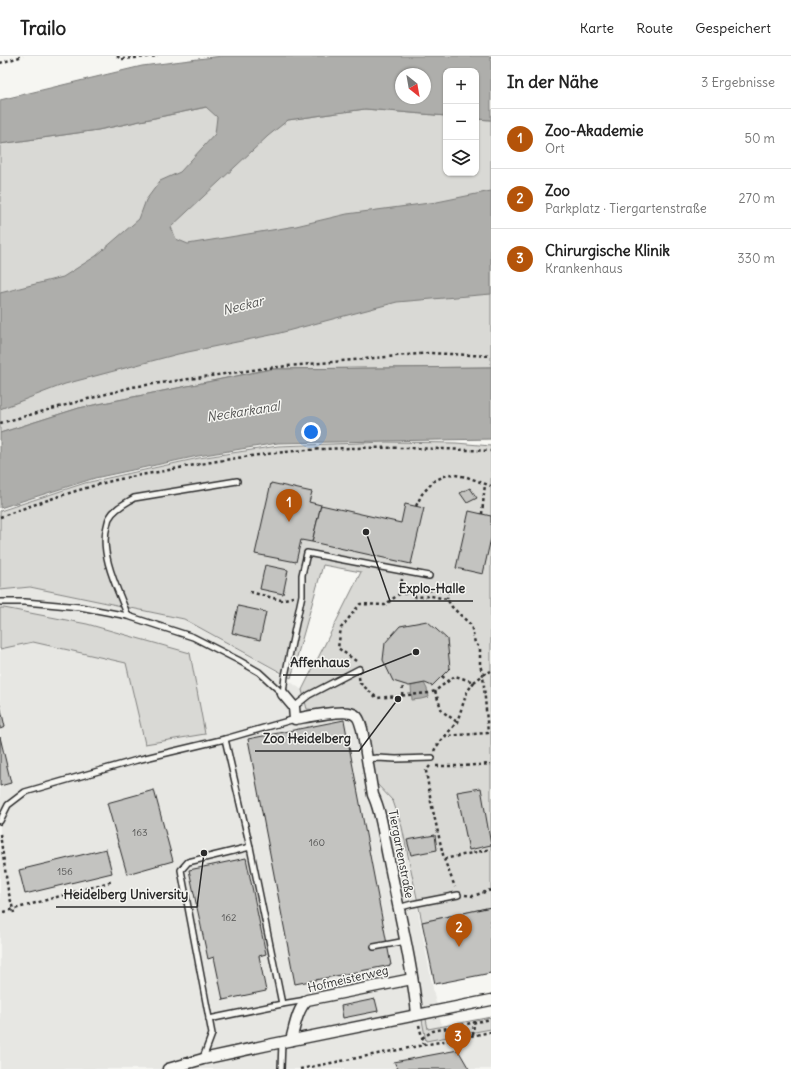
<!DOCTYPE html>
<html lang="de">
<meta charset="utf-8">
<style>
:root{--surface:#fff;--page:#f2f2f2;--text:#222;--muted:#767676;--line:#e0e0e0;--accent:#b45309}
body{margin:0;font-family:Delius,sans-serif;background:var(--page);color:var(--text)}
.controls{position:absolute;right:12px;top:12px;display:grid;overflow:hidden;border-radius:8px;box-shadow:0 1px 3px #0004}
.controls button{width:36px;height:36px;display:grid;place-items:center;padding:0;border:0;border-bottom:1px solid var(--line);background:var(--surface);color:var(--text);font:20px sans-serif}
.compass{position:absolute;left:395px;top:12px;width:36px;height:36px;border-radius:50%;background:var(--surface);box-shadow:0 1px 3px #0004;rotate:149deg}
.you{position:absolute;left:311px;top:376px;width:14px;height:14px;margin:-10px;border:3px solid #fff;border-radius:50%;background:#1a73e8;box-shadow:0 0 0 6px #1a73e833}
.badge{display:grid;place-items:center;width:26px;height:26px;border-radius:50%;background:var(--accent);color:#fff;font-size:13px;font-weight:700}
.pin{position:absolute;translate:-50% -33px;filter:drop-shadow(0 1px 2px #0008)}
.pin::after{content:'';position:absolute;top:21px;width:14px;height:12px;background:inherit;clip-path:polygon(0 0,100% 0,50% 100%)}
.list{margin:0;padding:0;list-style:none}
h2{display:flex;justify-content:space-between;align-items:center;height:52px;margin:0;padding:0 16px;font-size:17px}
h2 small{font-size:13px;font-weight:400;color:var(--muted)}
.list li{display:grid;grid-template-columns:26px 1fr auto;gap:12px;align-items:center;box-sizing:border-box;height:60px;padding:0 16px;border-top:1px solid var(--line)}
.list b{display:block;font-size:15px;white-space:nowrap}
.list p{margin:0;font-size:13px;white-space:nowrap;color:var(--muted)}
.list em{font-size:13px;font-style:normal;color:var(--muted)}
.icon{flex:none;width:22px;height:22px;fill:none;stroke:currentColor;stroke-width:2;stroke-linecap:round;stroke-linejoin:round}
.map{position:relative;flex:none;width:491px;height:1013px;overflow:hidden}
header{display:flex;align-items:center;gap:24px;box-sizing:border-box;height:56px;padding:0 20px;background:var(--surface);border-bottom:1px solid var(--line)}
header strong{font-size:19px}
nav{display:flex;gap:22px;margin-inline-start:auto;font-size:14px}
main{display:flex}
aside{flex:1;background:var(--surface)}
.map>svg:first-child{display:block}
.built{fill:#e7e7e3}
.green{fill:#d9d9d5;stroke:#828280}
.water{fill:#aeaeab;stroke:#7a7a78;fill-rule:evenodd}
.building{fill:#c3c3c0;stroke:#2b2b2b}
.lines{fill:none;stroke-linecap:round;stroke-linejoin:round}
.lane-casing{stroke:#2b2b2b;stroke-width:8}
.street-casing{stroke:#2b2b2b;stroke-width:13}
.path{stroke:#2b2b2b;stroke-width:2.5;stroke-dasharray:3 3;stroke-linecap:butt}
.lane{stroke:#f6f6f2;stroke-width:5}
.street{stroke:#f6f6f2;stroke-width:10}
.labels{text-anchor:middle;stroke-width:3;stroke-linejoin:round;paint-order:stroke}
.number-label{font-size:10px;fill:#515150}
.street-label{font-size:12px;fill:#2b2b2b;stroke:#f6f6f2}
.water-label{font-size:13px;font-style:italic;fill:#525251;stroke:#f6f6f2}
.leader{fill:none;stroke:#2b2b2b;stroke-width:1.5}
.callout-dot{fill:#2b2b2b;stroke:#f6f6f2;stroke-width:1.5}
.callout-label{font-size:13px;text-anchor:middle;font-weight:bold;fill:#2b2b2b;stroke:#f6f6f2;stroke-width:3;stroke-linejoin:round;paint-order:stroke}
</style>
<header>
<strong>Trailo</strong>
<nav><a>Karte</a><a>Route</a><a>Gespeichert</a></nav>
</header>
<main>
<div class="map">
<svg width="491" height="1013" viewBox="0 0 491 1013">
<rect width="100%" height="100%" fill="#f6f6f2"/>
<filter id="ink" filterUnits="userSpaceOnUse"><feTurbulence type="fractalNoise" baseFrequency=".025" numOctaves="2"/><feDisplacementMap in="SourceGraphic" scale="8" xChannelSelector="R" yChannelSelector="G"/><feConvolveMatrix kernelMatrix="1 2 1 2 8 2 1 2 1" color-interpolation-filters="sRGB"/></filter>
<g filter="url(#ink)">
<!-- built -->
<polygon class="built" points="30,531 184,563 274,614 302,634 307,653 343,656 362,663 376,727 393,745 402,771 435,943 444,977 491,967 491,1013 0,1013 0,534"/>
<!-- green -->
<g class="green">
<polygon points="207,51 283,68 288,64 365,53 446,60 446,117 476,117 476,63 491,64 491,311 271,313 79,352 0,377 0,88 98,74"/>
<polygon points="387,386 456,387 491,390 491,851 422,866 402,771 393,745 376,727 362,663 343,656 307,653 302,634 361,516 323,509 291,622 184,563 30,531 0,534 0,455 85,427 199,402 278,390"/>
<polygon points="0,552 4,552 87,568 190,597 205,678 145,688 126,607 33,586 0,593"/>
<polygon points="491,961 491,973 426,985 422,964 426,963 428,973"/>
</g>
<!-- water -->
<g class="water">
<path d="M222 0H491V64L476 63V15H446V60L365 53 288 64 268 80 171 171 176 183 188 188 296 170 347 158 437 146 491 135V238L397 246 276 278 178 298 65 328 0 353V237L63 221 96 200 139 163 146 144 160 125 180 116 215 78 217 61 206 51 98 74 0 88V44L142 10ZM401 18H425V42H401Z"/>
<polygon points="491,311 491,383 278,387 198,400 95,422 0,452 0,377 79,352 271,313"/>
<polygon points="424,627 427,633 429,641 421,643 412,644 411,630"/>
</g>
<!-- building -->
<g class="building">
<polygon points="271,427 312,436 309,446 321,449 312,486 301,484 296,506 255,498"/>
<polygon points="470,432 477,442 467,447 460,437"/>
<polygon points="405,448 424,452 411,508 312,486 321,449 401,467"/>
<polygon points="469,455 491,460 491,482 483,518 456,512"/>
<polygon points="265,509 288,514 283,538 260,533"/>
<polygon points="238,550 266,556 260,584 232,577"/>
<polygon points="427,565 447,583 450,612 432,630 425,627 409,630 393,625 383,604 385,587 400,570"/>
<polygon points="0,649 5,671 0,673"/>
<polygon points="344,664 391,909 295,928 248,683"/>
<polygon points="0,681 11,727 0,730"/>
<polygon points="481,732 491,789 469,794 457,736"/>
<polygon points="154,734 173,805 127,818 107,747"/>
<polygon points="435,779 437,794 411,799 407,784"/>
<polygon points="106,793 112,817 25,838 19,814"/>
<polygon points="246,802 266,898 259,900 266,935 223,944 214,901 208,903 189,814"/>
<polygon points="491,851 491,917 435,928 422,866"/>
<polygon points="375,943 378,955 343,962 341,950"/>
<polygon points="458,994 469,1013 398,1013 394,1006"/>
</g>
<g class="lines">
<defs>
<g id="lane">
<polyline points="0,546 25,546 80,551 128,560 193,581 238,604 259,616 283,638"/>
<path d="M128 560C118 534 99 498 107 470 108 467 108 463 110 461 115 452 126 447 134 442L237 425"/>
<polyline points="283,638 285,620 302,539 302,519 307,497 429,520"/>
<polyline points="294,651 309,639 359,613"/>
<polyline points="225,683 250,791"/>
<polyline points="367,703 377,702 396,703 432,702"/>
<polyline points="0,765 8,749 25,736 137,704 225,683 295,663"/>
<polyline points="398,852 412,848 458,839"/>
<polyline points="374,891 406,885"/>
<polyline points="209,963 282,948 306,944"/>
<polyline points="203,1002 212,978 181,814 188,806 250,791 282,948"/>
<polyline points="281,1013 282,986"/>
</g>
<g id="street">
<path d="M283 638 294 651 295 663C307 661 347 652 355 659 360 662 360 668 362 673L373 739C382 757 384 784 389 805 399 856 412 907 417 958"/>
<path d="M291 984C295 970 297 954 307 944L412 923"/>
<polyline points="168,1013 203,1003 268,989 491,944"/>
</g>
</defs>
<!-- lane casing -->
<use href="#lane" class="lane-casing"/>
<!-- street casing -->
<use href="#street" class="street-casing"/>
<!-- path -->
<g class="path">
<polyline points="117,0 121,3 158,0"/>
<polyline points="0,7 23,0"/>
<polyline points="0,367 132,331 267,312 429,297 491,300"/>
<polyline points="416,450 422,438 434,425 449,418 467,421 491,430"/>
<polyline points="482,458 485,428"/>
<path d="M0 461C35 448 70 436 107 426 127 421 148 418 169 414 229 402 290 393 352 392 398 391 445 393 491 395"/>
<polyline points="402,523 401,531 448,536 447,543"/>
<polyline points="250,536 281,544 293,541"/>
<polyline points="356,605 338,592 341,572 360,548 385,549 399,538 412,537 416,541 431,540 447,543 452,551 471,569 475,587 480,592 480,609 483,619 488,677 445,680"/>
<polyline points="442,620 448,625"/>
<polyline points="359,621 360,627 377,642 429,637 435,635 455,620 474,626 483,619 491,615"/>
<polyline points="435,635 442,655 457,666"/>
<polyline points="402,640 403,628"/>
<polyline points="434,695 436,691 457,666 467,636 474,626"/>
<polyline points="430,710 426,715 431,746 444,803 455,831"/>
<polyline points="436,710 462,710 491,708"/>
<polyline points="0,778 8,834 14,857"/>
<polyline points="444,803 491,793"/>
<polyline points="465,839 473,840 491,834"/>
<polyline points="4,856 113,825"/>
<polyline points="419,969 424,989"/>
<polyline points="473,979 474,966"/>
<polyline points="422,982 433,975 491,963"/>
<polyline points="460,982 461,969"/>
<polyline points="300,1013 491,976"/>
</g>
<!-- lane -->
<use href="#lane" class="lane"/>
<!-- street -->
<use href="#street" class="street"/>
</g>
</g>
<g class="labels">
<!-- number labels -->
<g class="number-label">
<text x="140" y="780">163</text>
<text x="317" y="790">160</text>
<text x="65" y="819">156</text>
<text x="229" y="865">162</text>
</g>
<!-- street labels -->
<g class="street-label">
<text transform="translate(401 798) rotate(79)" y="4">Tiergartenstraße</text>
<text transform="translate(348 923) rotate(-13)" y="4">Hofmeisterweg</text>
</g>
<!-- water labels -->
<g class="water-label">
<text transform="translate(243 249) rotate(-14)" y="5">Neckar</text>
<text transform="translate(243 355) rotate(-9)" y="5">Neckarkanal</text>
</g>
</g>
<!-- callouts -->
<path class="leader" d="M366 476L390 545H473M416 596L358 619H283M398 643L359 695H255M204 797L197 851H56"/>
<g class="callout-dot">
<circle cx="366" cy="476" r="4"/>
<circle cx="416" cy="596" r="4"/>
<circle cx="398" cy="643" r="4"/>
<circle cx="204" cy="797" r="4"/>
</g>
<g class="callout-label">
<text x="432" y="537">Explo-Halle</text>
<text x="320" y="611">Affenhaus</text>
<text x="307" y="687">Zoo Heidelberg</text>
<text x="126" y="843">Heidelberg University</text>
</g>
</svg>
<div class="controls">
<button>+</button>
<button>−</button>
<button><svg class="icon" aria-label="layers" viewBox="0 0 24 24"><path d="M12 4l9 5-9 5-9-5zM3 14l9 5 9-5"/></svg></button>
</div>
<svg class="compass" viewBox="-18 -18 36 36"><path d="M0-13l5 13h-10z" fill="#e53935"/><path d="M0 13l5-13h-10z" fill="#767676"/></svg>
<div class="you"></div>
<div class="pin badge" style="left:289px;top:466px">1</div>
<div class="pin badge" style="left:459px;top:891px">2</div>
<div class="pin badge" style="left:458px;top:1000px">3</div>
</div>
<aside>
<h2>In der Nähe<small>3 Ergebnisse</small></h2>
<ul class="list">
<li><span class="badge">1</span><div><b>Zoo-Akademie</b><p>Ort</p></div><em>50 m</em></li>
<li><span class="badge">2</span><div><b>Zoo</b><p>Parkplatz · Tiergartenstraße</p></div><em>270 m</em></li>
<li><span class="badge">3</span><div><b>Chirurgische Klinik</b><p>Krankenhaus</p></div><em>330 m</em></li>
</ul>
</aside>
</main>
